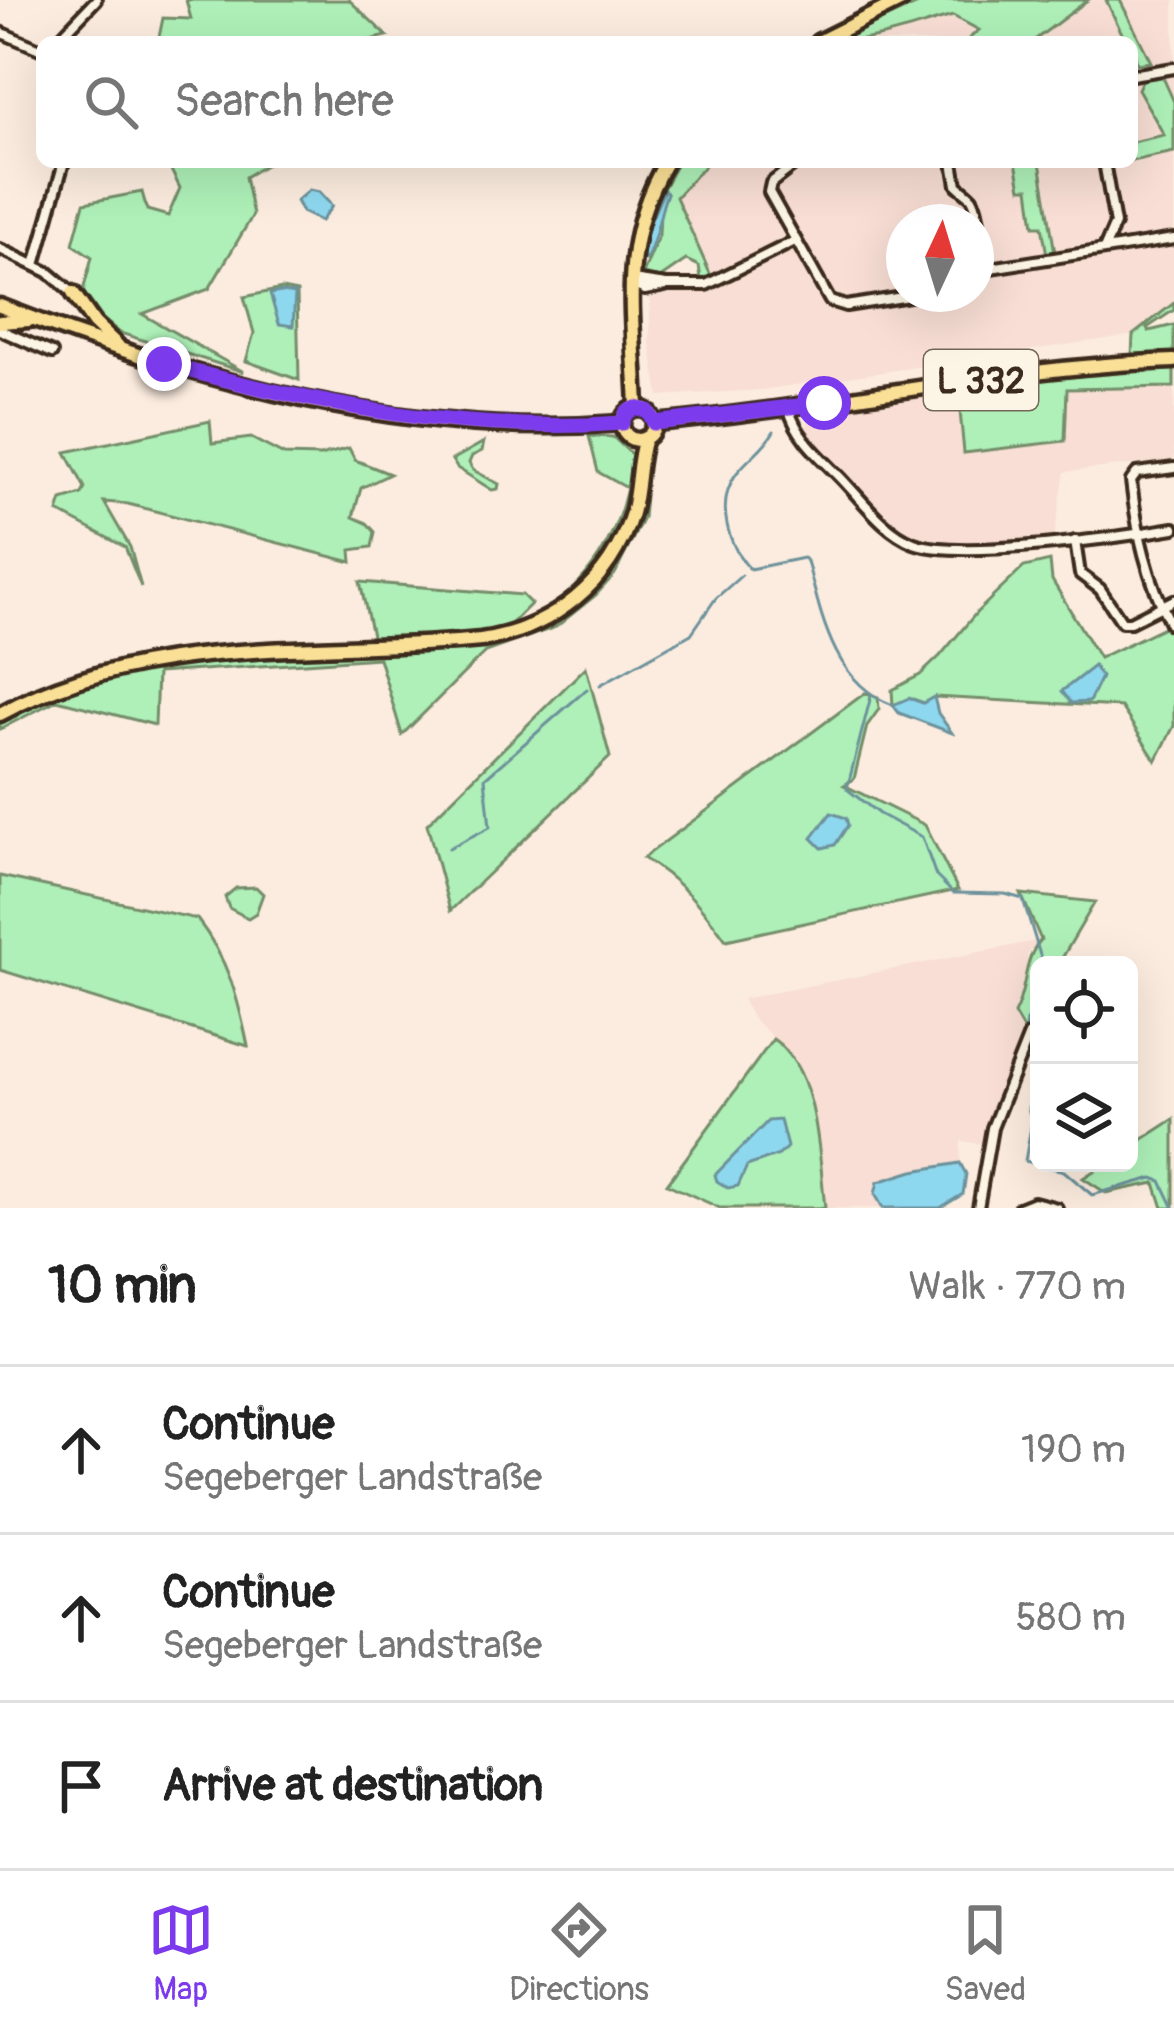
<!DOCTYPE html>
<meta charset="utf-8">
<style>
:root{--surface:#fff;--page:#f2f2f2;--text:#222;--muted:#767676;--line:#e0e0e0;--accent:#7c3aed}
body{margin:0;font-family:Pangolin,sans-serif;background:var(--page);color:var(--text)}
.controls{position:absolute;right:36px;bottom:36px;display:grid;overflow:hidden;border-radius:18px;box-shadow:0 12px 48px #0002}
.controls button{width:108px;height:108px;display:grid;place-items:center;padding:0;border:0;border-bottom:3px solid var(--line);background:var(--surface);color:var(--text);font:60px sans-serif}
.compass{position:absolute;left:886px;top:204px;width:108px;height:108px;border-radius:50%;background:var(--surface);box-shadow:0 12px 48px #0002;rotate:4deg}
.stop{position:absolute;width:36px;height:36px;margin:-27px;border:9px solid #7c3aed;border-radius:50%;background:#fff}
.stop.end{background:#7c3aed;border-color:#fff;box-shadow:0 3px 12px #0008}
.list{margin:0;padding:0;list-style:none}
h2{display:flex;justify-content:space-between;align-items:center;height:156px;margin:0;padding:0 48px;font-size:51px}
h2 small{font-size:39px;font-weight:400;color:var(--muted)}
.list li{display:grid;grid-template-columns:78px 1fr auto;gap:36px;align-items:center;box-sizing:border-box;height:168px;padding:0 48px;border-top:3px solid var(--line)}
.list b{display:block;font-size:45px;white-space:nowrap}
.list p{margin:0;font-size:39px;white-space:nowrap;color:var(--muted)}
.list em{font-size:39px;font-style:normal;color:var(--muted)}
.icon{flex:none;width:66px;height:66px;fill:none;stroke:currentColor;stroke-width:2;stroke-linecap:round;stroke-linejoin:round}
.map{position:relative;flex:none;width:1174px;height:1208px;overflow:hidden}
.search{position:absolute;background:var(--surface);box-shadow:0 12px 48px #0002;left:36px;right:36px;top:36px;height:132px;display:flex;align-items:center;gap:30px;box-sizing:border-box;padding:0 42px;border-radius:18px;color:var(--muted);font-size:45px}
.sheet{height:660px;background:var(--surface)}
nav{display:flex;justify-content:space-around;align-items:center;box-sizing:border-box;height:168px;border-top:3px solid var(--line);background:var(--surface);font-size:33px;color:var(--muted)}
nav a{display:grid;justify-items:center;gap:6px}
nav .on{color:var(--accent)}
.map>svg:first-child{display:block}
.built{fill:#f8ded4;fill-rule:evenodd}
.green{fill:#aef0b8;stroke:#748d6b;stroke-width:3}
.water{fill:#8ed8ef;stroke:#6d929b;stroke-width:3}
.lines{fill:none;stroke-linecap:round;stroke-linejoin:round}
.stream{stroke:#6d929b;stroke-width:3}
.minor-casing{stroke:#3b2a1e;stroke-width:16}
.major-casing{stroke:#3b2a1e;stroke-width:21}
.minor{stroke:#fcf5e5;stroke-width:8}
.major{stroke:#fadf96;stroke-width:12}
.route{stroke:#7c3aed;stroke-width:15}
.labels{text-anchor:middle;stroke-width:9;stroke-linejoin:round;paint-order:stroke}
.shield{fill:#fcf5e5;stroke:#75675a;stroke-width:3}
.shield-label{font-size:36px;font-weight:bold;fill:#3b2a1e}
</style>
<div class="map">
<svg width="1174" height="1208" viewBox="0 0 1174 1208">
<rect width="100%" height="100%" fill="#fcecdf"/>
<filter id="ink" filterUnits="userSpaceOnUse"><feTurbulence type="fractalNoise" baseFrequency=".00833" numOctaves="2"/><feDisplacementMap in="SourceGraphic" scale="24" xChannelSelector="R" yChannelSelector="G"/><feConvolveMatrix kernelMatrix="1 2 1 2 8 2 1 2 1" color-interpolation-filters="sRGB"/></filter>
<g filter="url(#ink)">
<!-- built -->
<g class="built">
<polygon points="1088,0 1106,0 1126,42 1032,42"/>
<polygon points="1121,0 1174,0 1174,102 1161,73 1165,136 1132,142 1132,54 1137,64 1151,62"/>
<polygon points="953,16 980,30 965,42 872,42 889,33"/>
<path d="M1174 152V303L1133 335 761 390 659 396 650 343V277H711L676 197 708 162H1016L1020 187H1029L1034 226 1042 225 1047 254 1055 253 1040 162H1109L1111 166ZM904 222H976V294H904Z"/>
<polygon points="1174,387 1174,460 1065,472 1054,538 1038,542 972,547 917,543 896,532 811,443 807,430 808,419 815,411 958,390 964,453 1067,389"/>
<polygon points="1041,940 1028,953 1022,1000 1014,1014 1025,1033 987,1145 961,1141 960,1163 913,1171 875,1194 883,1208 824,1208 783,1046 753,1019 742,999"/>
</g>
<!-- green -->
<g class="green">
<polygon points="186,0 349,0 387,36 362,42 158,42 163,18 191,19"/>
<path d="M927 0H1088L1032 42H965L979 30 953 16C913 27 876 42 835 42Z"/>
<polygon points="1106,0 1120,0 1151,62 1137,64 1132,42 1126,42"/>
<polygon points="1161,73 1174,102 1174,152 1132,161 1132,142 1164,135 1138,89 1144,76"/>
<polygon points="167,162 270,162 245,177 253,215 209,289 142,314 244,372 120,333 103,319 83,291 92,257 73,244 84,203 142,192 147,210 168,216 180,188"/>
<polygon points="678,162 708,162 676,197 712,278 701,279 699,266 686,260 660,278 643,274 659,235 660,212 667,193 663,189"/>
<polygon points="1016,162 1040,162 1055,253 1047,255 1042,226 1034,226 1029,188 1021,188"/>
<polygon points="282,289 297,292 299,380 246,361 254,333 244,297"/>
<polygon points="1174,303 1174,310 1147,328 1149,331 1174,325 1174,353 1132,355 1133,335"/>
<polygon points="1135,368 1174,368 1174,387 1067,389 1065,441 964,453 958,390"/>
<polygon points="210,421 212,443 251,438 284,455 320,456 349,448 355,460 390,474 361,488 353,517 367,523 375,532 372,547 351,550 352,562 128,504 104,502 130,547 141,587 125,547 58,512 62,500 82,494 85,488 66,452"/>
<path d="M589 436 613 437 630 453 649 452 643 518 615 574 596 595 556 627 485 652 402 735 379 658 157 673 155 725 57 700 0 729V707C117 647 244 648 373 640L360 582 522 595 531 604 509 626C572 609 614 548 627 488L598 472Z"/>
<polygon points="484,442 482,451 472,456 469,463 473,470 499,484 498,489 492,490 457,468 452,460"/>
<polygon points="1050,561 1052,580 1099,658 1168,625 1174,636 1174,726 1156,761 1121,707 934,697 924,703 913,699 893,705 892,690 920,675 940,656 977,612 1024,567"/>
<polygon points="586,667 610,757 450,911 427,824"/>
<path d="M865 693 878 697 879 709 867 726 854 779 844 785 925 825 958 890 726 940C702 907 679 879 643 858Z"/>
<path d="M0 876 197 919C228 959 238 998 248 1046L0 970Z"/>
<polygon points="256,887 263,894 256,913 248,918 229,908 225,897 236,888"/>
<path d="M1021 894 1095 902 1058 965H1039V1000L1025 1033 1014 1014C1028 989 1022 960 1041 940Z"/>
<path d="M773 1039C819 1070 819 1157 825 1208H720L667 1184Z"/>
<polygon points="1174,1119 1174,1208 1163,1208 1155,1183 1106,1193 1083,1178 1106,1163 1129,1163 1129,1148"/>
</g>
<!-- water -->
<g class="water">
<polygon points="309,190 319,192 332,206 321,221 302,212 296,201"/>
<path d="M664 190 667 193C658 216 658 237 646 260L642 257 646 232Z"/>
<polygon points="281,292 295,294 293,326 279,324 270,294"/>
<polygon points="1094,666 1101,677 1089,702 1071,703 1062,691"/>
<polygon points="934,697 938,713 952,733 899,713 893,705 909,698 923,703"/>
<polygon points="831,813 846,818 848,825 835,845 822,848 812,838"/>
<polygon points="780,1120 787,1147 779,1155 747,1166 738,1186 728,1188 717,1181 715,1175 768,1121"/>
<polygon points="960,1163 966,1174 963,1194 940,1208 883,1208 875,1194 878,1182 913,1171"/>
</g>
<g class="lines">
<!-- stream -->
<g class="stream">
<path d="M774 431C764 449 748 458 736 474 715 503 728 546 750 569L803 558 807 561C821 614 833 683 893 705"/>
<polyline points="599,565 626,512 631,460"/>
<path d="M501 642C572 622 619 575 642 506"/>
<polyline points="443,649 492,644"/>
<polyline points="376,652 384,652"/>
<polyline points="159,655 169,654"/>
<polyline points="204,662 367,653"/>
<polyline points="600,685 691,634 716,598 742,575"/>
<polyline points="871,696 847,789 879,814 922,837 936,876 953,893 1005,894 1023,899 1043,965"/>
<polyline points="0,722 14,714"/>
<polyline points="449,848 490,827 485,778 587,689"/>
<polyline points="1025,1031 1026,1021 1036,1012 1039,976"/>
<polyline points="1029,1042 1028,1059 1037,1078 1028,1108 1032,1121 1025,1161 1064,1171 1092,1195 1153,1178 1161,1181 1174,1208"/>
</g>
<defs>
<g id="minor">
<polyline points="0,32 42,50"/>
<polyline points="56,42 96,0"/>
<polyline points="1132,75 1174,68"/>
<polyline points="798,162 771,183 769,192 830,301 846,306 922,294"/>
<path d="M953 162 957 185C959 187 971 196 972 198 981 213 985 270 976 283"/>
<polyline points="0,249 48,272 73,293"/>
<polyline points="1104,249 1115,224 1104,162"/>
<polyline points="35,265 64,162"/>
<polyline points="984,269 1174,239"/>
<polyline points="632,280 666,285 706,285 795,241"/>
<polyline points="634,285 645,290 665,286"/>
<polyline points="0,330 52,353"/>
<path d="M789 409C796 436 819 456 838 475 861 498 883 531 914 543 959 560 1122 537 1174 528"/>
<polyline points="1075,541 1080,574 1100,589 1122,622 1130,622 1174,600"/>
<path d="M1171 625C1147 578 1137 533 1131 481L1137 473 1174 468"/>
<polyline points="978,1208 992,1128 1029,1035"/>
<polyline points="1019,1208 1034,1202 1057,1208"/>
</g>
<g id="major">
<polyline points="818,42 902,0"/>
<polyline points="73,293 94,323 118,346"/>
<path d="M0 306C196 382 409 440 622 423"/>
<polyline points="0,322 29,320"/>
<circle cx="638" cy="424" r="16"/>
<path d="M637 408C634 317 617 244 666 162"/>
<path d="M654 423C828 408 999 367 1174 361"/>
<path d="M0 714C146 633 320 655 481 640 552 629 611 583 632 513 639 488 637 462 645 438"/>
</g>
</defs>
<!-- minor casing -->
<use href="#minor" class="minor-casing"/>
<!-- major casing -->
<use href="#major" class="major-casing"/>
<!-- minor -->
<use href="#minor" class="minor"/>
<!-- major -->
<use href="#major" class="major"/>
</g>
</g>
<g class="lines" filter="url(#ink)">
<!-- route -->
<path class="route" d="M164 364C314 404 465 435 622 423L626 413 636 408 648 411 654 423 824 403"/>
</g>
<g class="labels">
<!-- shield labels -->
<rect class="shield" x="924" y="350" width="114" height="60" rx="9"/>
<g class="shield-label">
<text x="981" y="393">L 332</text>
</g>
</g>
</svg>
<div class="controls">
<button><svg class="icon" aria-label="locate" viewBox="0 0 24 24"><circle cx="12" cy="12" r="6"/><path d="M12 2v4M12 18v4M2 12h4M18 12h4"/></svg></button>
<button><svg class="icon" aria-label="layers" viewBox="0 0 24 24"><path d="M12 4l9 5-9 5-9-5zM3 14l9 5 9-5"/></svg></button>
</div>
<svg class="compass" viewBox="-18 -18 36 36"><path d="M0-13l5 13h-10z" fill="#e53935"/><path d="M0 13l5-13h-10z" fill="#767676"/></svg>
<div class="stop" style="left:824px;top:403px"></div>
<div class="stop end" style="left:164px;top:364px"></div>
<div class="search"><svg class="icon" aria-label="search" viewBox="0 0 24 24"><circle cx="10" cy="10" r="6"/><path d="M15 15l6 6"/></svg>Search here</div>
</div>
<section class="sheet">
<h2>10 min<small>Walk · 770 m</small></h2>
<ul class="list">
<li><svg class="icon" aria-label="ahead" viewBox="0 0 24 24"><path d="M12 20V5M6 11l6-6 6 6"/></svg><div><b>Continue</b><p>Segeberger Landstraße</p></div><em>190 m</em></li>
<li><svg class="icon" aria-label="ahead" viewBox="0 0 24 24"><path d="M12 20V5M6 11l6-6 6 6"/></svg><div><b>Continue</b><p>Segeberger Landstraße</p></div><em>580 m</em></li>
<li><svg class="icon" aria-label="arrive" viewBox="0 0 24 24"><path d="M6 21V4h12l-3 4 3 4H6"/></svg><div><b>Arrive at destination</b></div></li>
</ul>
</section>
<nav>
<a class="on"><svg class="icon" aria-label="map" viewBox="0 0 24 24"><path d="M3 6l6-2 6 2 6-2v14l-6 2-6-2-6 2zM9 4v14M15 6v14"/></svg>Map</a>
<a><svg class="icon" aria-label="directions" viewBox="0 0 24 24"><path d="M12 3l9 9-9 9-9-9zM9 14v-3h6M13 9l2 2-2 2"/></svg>Directions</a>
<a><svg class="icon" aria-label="saved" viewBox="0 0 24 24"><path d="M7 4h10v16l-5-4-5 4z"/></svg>Saved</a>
</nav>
